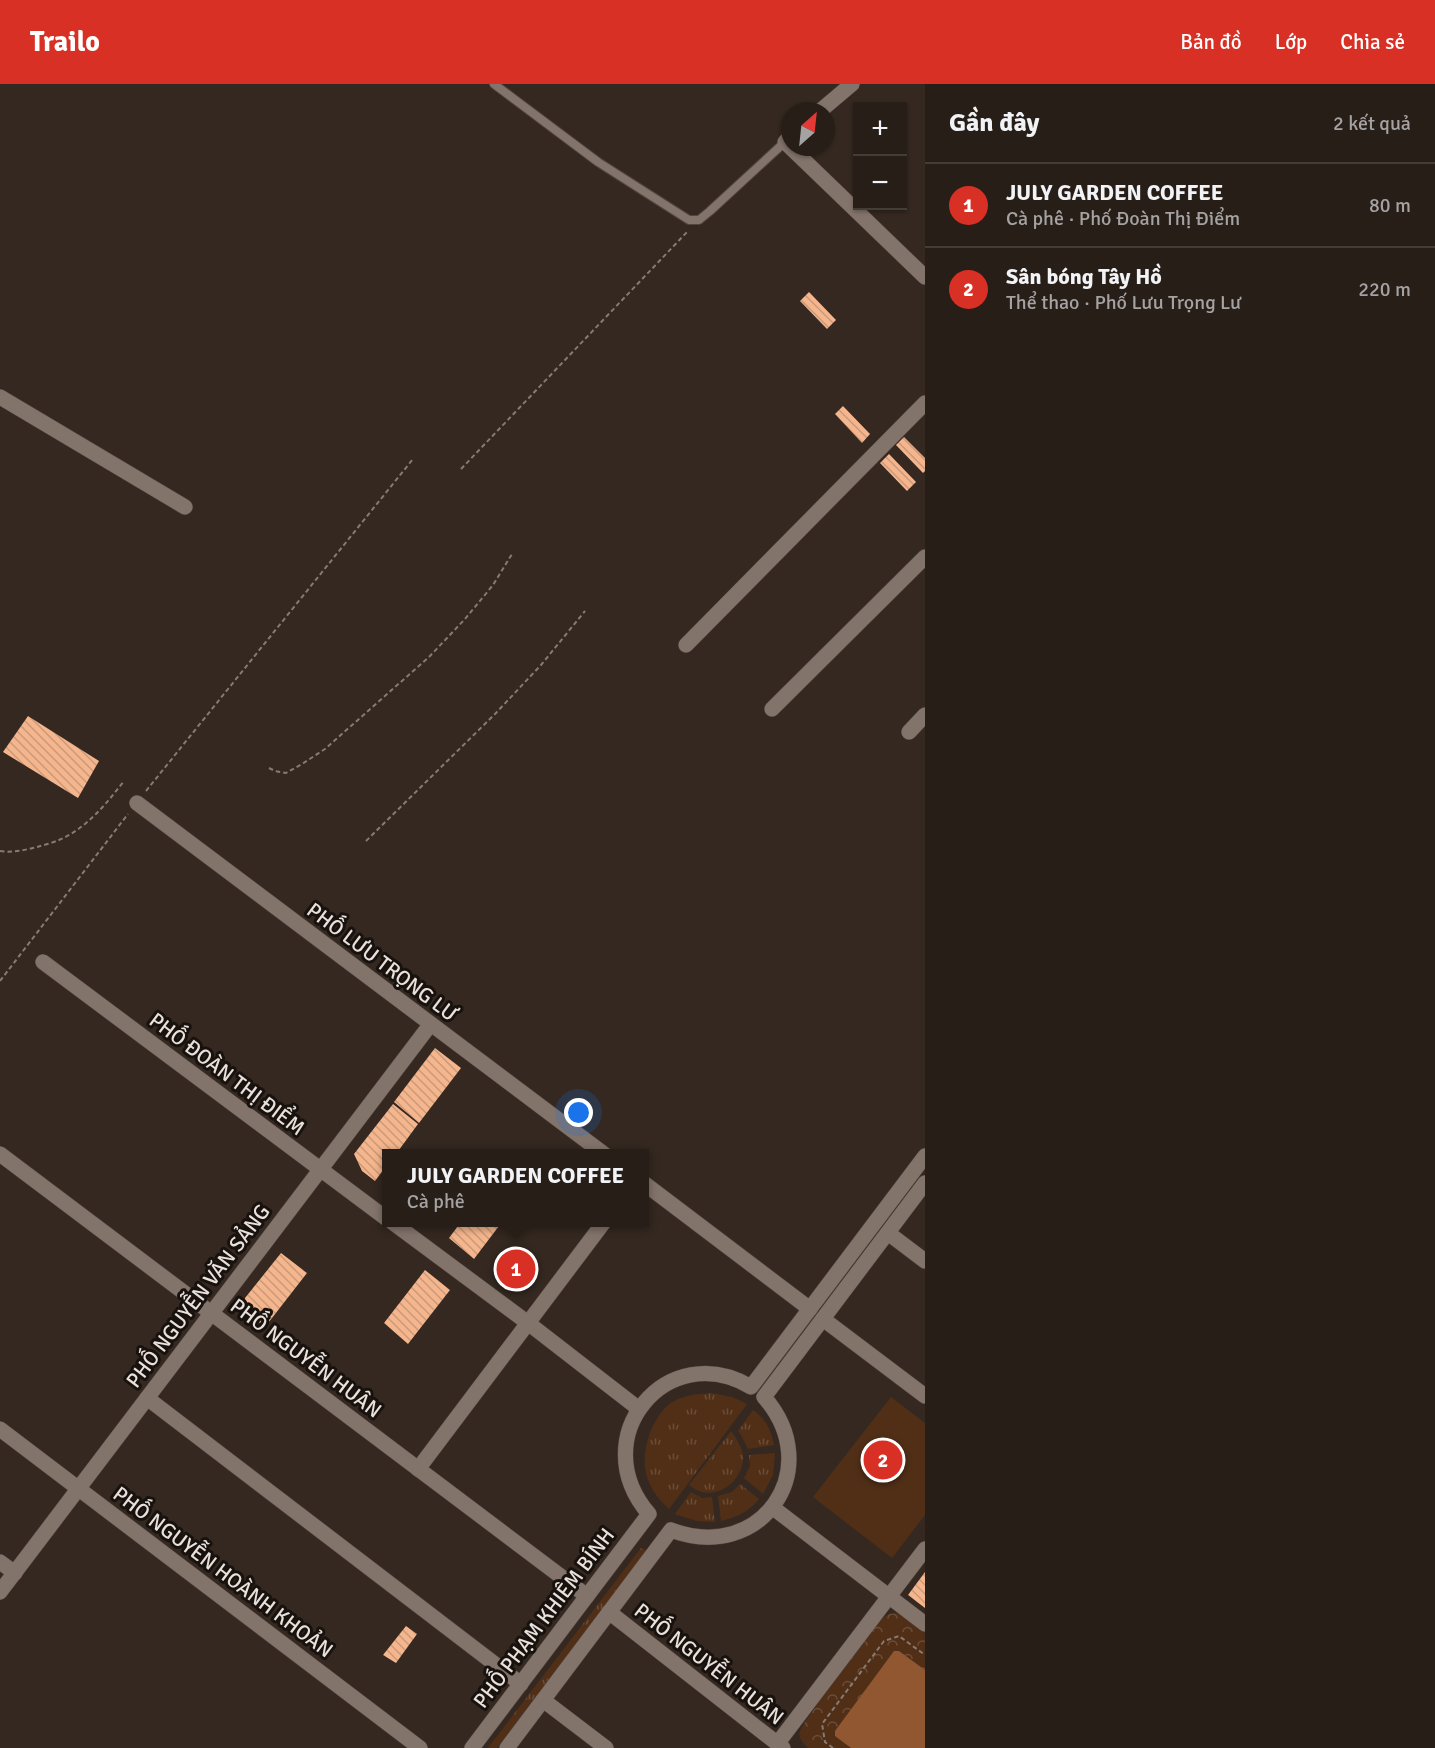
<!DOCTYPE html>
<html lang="vi">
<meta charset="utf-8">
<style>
:root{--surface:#271e18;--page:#332b25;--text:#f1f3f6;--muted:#a4a2a2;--line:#433c37;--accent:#d93025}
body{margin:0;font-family:Signika,sans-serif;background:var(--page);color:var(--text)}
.controls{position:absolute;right:18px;top:18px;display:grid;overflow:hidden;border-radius:0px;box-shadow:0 2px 4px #0004}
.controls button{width:54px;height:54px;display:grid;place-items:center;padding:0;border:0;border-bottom:2px solid var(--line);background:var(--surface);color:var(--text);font:30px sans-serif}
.compass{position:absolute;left:781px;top:18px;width:54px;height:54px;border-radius:50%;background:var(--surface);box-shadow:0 2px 4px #0004;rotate:27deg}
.you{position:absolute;left:579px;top:1029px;width:21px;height:21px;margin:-15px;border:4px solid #fff;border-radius:50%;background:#1a73e8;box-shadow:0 0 0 9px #1a73e833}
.badge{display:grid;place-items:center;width:39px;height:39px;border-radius:50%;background:var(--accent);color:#fff;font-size:20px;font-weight:700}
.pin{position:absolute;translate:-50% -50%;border:3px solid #fff;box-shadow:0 2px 6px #0006}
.popup{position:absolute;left:382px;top:1065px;width:267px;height:78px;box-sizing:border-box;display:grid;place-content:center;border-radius:0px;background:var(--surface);filter:drop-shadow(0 2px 4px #0005);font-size:20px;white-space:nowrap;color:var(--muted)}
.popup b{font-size:22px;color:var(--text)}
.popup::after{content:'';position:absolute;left:50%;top:100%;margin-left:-12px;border:12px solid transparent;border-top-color:var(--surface)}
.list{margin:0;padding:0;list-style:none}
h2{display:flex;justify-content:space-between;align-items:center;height:78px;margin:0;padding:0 24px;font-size:26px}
h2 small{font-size:20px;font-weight:400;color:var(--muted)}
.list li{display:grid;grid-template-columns:39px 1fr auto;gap:18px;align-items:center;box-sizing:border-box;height:84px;padding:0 24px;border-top:2px solid var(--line)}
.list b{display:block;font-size:22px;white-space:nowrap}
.list p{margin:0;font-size:20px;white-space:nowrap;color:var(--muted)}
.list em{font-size:20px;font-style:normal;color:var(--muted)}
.map{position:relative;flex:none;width:925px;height:1664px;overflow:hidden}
header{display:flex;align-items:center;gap:36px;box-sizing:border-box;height:84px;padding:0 30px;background:var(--accent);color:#fff}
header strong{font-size:28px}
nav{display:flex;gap:33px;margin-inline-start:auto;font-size:21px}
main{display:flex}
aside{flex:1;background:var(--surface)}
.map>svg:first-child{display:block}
.grass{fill:url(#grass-tufts)}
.park{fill:url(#park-crowns)}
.pitch{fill:#512f17}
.water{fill:#905730}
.building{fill:url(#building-back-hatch)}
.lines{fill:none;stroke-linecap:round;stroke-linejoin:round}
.service-casing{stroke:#524640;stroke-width:10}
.minor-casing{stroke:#524640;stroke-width:16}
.tertiary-casing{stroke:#524640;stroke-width:16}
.path{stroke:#867b74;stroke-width:2;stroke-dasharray:4.5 3;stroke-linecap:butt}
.service{stroke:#83746b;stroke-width:8}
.minor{stroke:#83746b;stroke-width:15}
.tertiary{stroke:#83746b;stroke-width:15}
.labels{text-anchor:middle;stroke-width:6;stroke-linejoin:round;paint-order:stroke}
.street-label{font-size:21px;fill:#eae1dc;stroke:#18120e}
</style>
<header>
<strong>Trailo</strong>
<nav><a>Bản đồ</a><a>Lớp</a><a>Chia sẻ</a></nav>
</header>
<main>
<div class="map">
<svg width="925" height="1664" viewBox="0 0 925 1664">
<defs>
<pattern id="grass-tufts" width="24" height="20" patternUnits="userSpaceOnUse" patternTransform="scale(1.5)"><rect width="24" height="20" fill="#512f17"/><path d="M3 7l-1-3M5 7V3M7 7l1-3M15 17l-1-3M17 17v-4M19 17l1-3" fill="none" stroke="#6a4d38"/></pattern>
<pattern id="park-crowns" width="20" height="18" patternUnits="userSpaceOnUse" patternTransform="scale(1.5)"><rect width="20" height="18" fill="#512f17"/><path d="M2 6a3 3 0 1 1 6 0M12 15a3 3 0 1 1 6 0" fill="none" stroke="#6a4d38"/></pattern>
<pattern id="building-back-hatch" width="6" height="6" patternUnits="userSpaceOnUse" patternTransform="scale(1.5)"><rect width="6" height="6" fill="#f6b68d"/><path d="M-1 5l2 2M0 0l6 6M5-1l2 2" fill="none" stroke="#ca9a7a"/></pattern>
</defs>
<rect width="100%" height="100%" fill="#342820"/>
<!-- grass -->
<g class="grass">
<path d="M711 1309 732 1313 747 1320 669 1425C645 1403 639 1380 650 1349 653 1341 658 1332 664 1325 676 1312 695 1310 711 1309Z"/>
<path d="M753 1326C766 1335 771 1346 774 1361L748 1365 741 1351 738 1347Z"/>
<path d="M731 1347C736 1354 742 1363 743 1372 744 1393 723 1413 702 1408 698 1407 693 1404 689 1401Z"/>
<polygon points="775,1369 773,1391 763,1410 744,1394 750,1382 749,1371"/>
<path d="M740 1400 759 1415C749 1428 736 1433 721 1437L718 1412 732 1408Z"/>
<polygon points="691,1408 702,1414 712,1413 715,1438 697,1437 675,1430"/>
<polygon points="641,1464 646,1466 641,1474 497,1664 488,1664"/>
</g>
<!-- park -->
<path class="park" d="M896 1529 903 1531 925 1549V1664H808C796 1652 798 1649 807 1635L876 1538 889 1530Z"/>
<!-- pitch -->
<polygon class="pitch" points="891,1313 925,1339 925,1431 892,1474 813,1413"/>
<!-- water -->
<polygon class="water" points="894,1567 899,1567 925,1586 925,1664 851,1664 835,1652 835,1647"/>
<!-- building -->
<g class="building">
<polygon points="809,208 836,236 827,245 800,217"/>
<polygon points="843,322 870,350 862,359 835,330"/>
<polygon points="904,353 925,374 925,387 923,389 896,361"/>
<polygon points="889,370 916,398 907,407 880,379"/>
<polygon points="28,632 99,677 78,714 3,668"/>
<polygon points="435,964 461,984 419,1039 394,1018"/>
<polygon points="393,1020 418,1040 396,1070 387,1070 387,1081 375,1097 362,1087 354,1070"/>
<polygon points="461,1138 502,1138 474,1175 449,1154"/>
<polygon points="281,1169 307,1189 265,1243 246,1228 245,1214"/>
<polygon points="425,1186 450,1206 408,1260 384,1239"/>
<polygon points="925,1488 925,1524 908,1511"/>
<polygon points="406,1542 417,1550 396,1579 383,1571"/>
</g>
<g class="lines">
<defs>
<polyline id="service" points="494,0 598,78 689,136 699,136 710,127 785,58"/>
<g id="minor">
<polyline points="820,27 852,0"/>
<polyline points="790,53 785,58 925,193"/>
<polyline points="0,313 185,423"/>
<polyline points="686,561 925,319"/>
<polyline points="772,625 925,473"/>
<polyline points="909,648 925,631"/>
<polyline points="137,719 604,1070"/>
<polyline points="43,878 387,1135"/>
<polyline points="0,1070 587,1512"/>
<polyline points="645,1100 810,1225"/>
<polyline points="392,1138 528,1239 639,1325"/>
<polyline points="888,1149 925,1177"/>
<polyline points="823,1235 925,1312"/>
<polyline points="147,1314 521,1600"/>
<polyline points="0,1345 420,1664"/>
<polyline points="418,1385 604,1138"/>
<polyline points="0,1478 15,1489"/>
<polyline points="0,1508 430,941"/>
<polyline points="609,1528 783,1664"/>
<polyline points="543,1616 606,1664"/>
<polyline points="777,1660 925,1465"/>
</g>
<g id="tertiary">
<polyline points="772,1423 925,1540"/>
<path d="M472 1664 649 1430C583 1353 668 1253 751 1303L925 1072"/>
<path d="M507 1664 671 1446C761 1480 827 1385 764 1313L925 1099"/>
</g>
</defs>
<!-- service casing -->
<use href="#service" class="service-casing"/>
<!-- minor casing -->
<use href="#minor" class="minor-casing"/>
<!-- tertiary casing -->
<use href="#tertiary" class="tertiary-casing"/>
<!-- path -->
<g class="path">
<polyline points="461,385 688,147"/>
<polyline points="269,684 275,687 286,689 302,680 325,665 429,573 465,535 493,501 512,470"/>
<polyline points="146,707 413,375"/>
<polyline points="366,757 495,630 541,581 585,527"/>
<path d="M0 767C12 769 25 766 37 763 44 761 52 759 59 756 87 744 106 720 124 697"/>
<polyline points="0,897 128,730"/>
<polyline points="833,1664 825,1658 822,1640 884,1557 899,1552 925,1571"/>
</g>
<!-- service -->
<use href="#service" class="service"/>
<!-- minor -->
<use href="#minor" class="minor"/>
<!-- tertiary -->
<use href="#tertiary" class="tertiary"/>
</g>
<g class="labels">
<!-- street labels -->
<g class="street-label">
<text transform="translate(382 878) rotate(37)" y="7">PHỐ LƯU TRỌNG LƯ</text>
<text transform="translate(227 990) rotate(37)" y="7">PHỐ ĐOÀN THỊ ĐIỂM</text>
<text transform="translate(198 1212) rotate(-53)" y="7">PHỐ NGUYỄN VĂN SẢNG</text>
<text transform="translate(306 1274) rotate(37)" y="7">PHỐ NGUYỄN HUÂN</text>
<text transform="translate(223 1488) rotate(37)" y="7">PHỐ NGUYỄN HOÀNH KHOẢN</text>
<text transform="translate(544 1534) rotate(-53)" y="7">PHỐ PHẠM KHIÊM BÍNH</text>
<text transform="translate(709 1580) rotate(38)" y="7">PHỐ NGUYỄN HUÂN</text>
</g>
</g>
</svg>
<div class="controls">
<button>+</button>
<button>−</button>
</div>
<svg class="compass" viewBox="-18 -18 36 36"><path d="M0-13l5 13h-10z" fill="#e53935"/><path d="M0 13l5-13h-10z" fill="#a4a2a2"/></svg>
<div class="you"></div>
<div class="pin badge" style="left:516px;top:1185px">1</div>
<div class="popup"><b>JULY GARDEN COFFEE</b>Cà phê</div>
<div class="pin badge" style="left:883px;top:1376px">2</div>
</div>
<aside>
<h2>Gần đây<small>2 kết quả</small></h2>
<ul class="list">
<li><span class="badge">1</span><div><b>JULY GARDEN COFFEE</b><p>Cà phê · Phố Đoàn Thị Điểm</p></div><em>80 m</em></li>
<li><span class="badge">2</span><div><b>Sân bóng Tây Hồ</b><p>Thể thao · Phố Lưu Trọng Lư</p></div><em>220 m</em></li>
</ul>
</aside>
</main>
